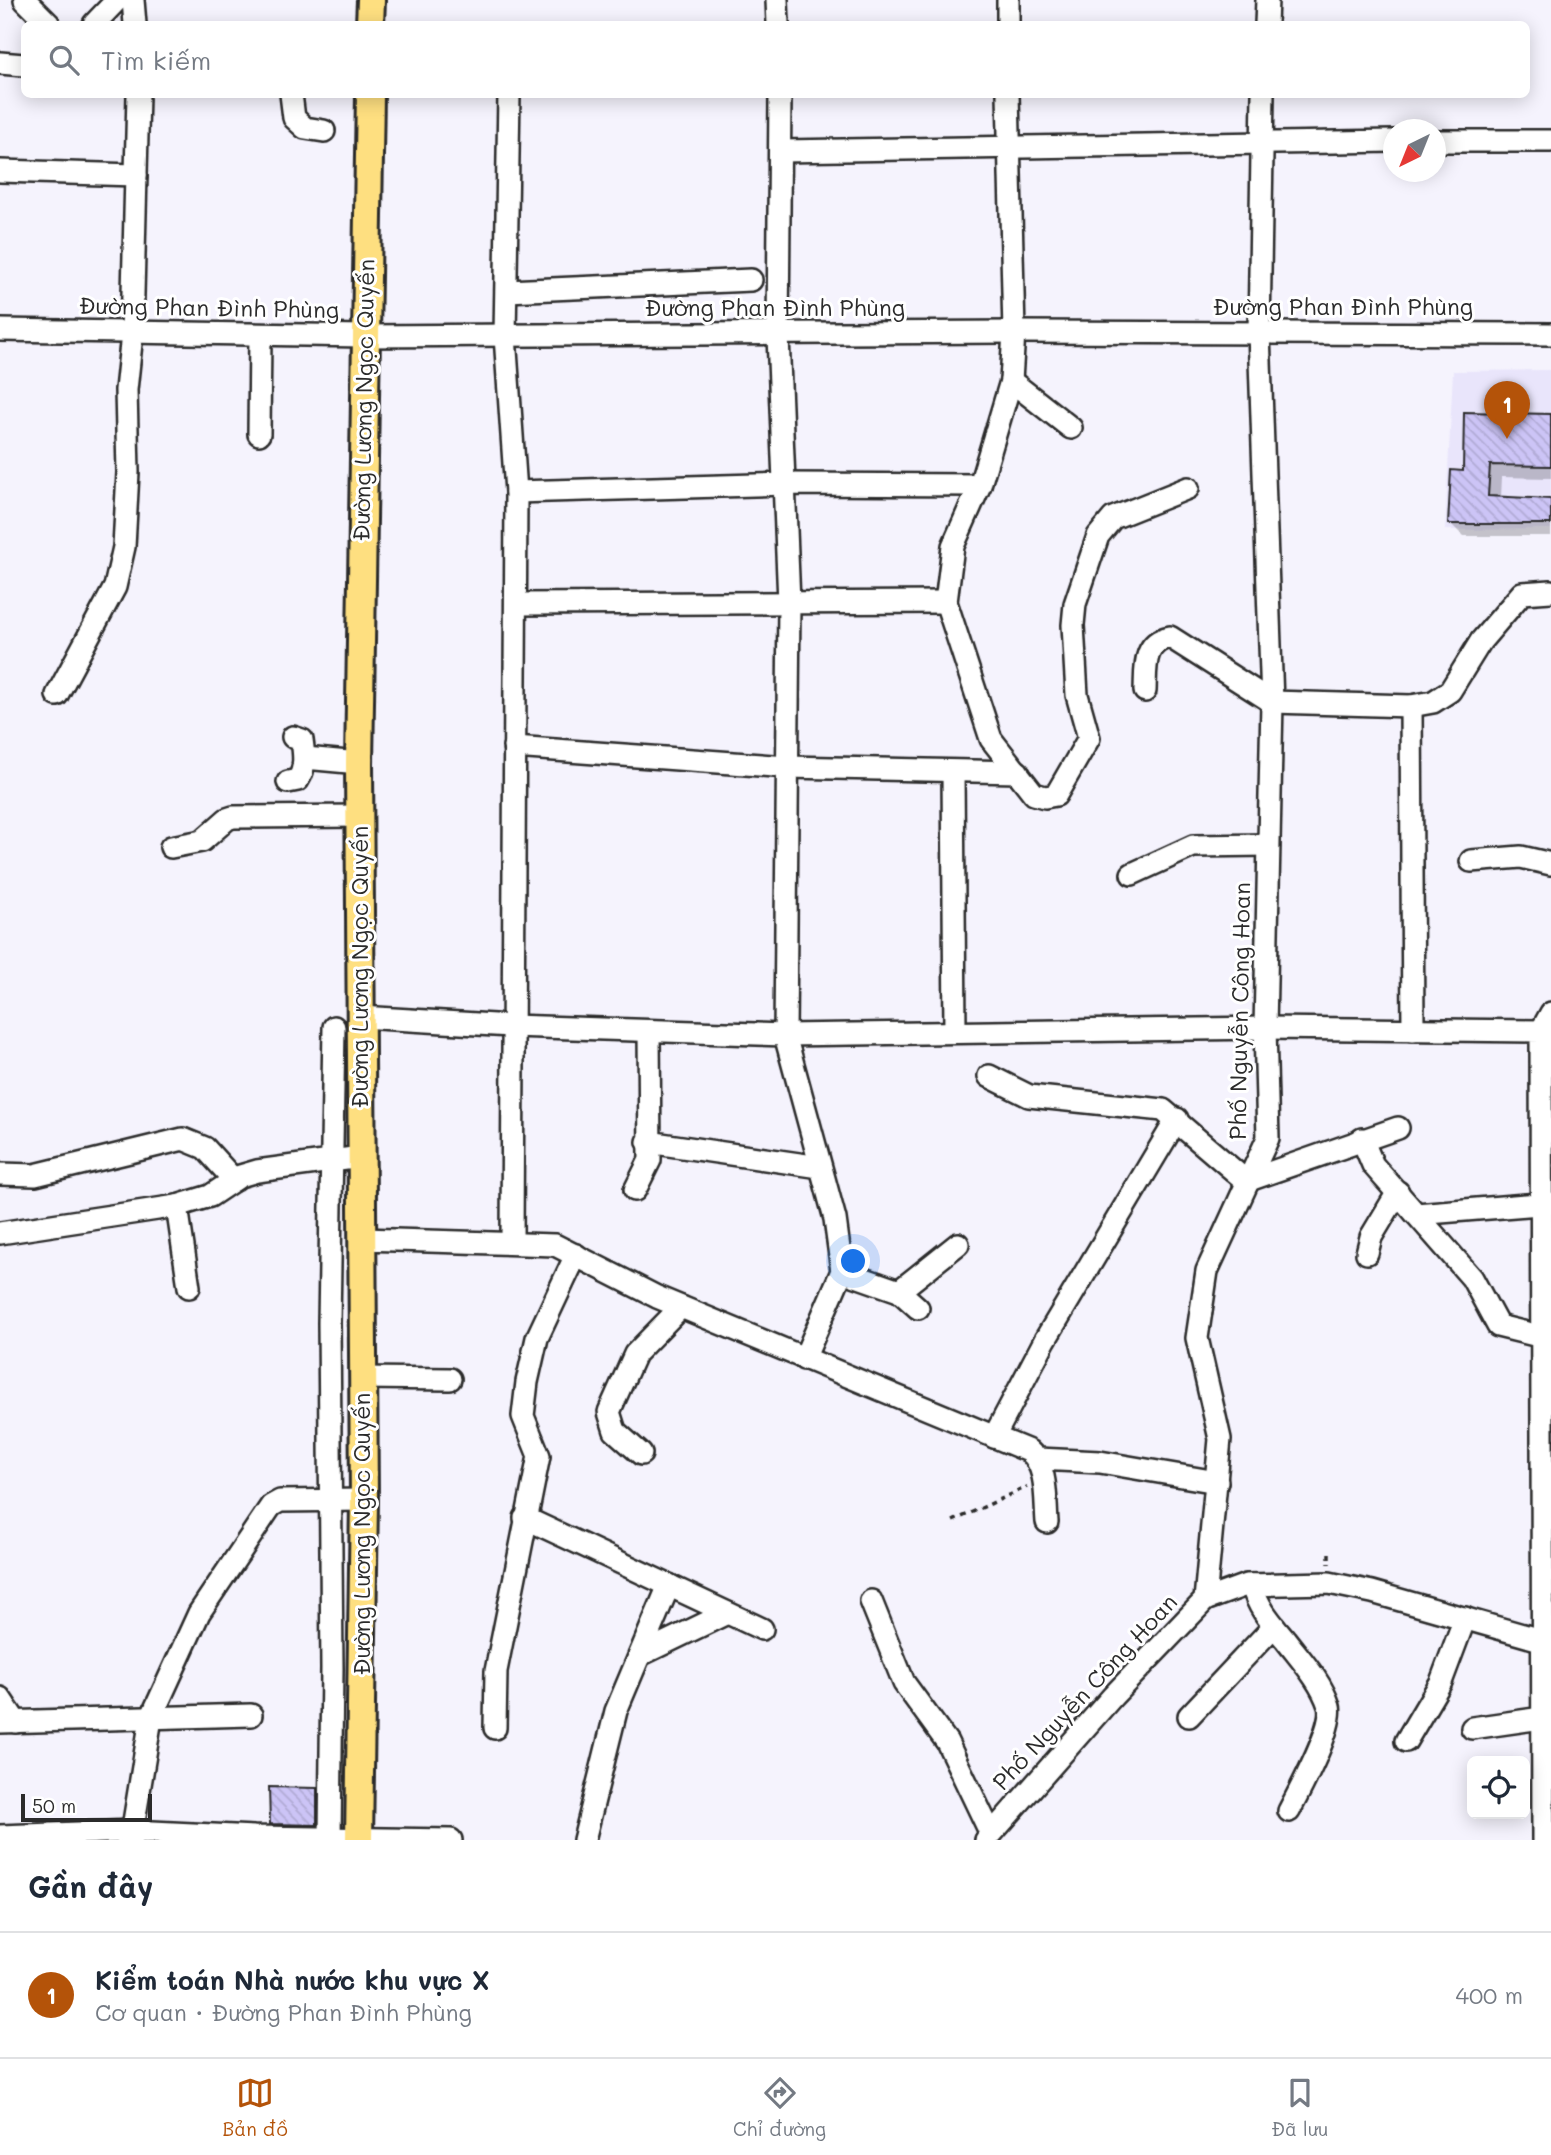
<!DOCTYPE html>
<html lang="vi">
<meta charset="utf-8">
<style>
:root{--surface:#fff;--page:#f6f6f7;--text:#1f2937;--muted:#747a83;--line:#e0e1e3;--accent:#b45309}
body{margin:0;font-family:Mali,sans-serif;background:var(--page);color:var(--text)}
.controls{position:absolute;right:21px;bottom:21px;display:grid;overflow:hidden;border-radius:10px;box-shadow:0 4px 18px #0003}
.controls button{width:63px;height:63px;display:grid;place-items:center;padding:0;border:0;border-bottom:2px solid var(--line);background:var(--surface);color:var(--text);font:35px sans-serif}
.compass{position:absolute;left:1383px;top:119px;width:63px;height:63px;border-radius:50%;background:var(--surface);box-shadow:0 4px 18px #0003;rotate:223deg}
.scale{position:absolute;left:21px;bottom:18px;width:131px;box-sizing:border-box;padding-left:7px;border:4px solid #2b2b2b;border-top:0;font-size:19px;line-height:24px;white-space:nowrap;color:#2b2b2b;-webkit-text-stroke:5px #fff;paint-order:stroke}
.you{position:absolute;left:854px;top:1262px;width:24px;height:24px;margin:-18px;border:5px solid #fff;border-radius:50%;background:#1a73e8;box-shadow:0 0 0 10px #1a73e833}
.badge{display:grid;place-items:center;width:46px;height:46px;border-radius:50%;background:var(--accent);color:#fff;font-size:23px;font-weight:700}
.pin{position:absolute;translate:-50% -58px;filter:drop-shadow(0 2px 4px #0008)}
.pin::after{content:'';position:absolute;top:37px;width:24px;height:21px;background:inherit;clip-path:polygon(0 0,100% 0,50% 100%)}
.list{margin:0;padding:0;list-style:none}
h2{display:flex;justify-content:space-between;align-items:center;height:91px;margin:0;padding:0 28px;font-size:30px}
h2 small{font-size:23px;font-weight:400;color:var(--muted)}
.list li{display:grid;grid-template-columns:46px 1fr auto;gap:21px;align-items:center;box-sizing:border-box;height:126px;padding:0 28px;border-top:2px solid var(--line)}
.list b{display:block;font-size:26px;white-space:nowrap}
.list p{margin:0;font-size:23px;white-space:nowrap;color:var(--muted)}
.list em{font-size:23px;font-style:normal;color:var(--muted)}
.icon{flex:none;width:38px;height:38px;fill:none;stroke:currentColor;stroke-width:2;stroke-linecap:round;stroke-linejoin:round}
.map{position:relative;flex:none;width:1551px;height:1840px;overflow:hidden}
.search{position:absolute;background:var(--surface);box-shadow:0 4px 18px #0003;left:21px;right:21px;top:21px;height:77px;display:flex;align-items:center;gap:18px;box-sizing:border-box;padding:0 24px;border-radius:10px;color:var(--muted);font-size:26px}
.sheet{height:217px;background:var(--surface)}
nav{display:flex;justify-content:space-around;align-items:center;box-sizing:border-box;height:98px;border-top:2px solid var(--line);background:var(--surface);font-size:19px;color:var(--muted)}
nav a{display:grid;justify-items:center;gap:4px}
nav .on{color:var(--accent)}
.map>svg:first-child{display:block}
.built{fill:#e9e5fb}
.shadow{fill:#0003}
.building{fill:url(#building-back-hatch);stroke:#2b2b2b;stroke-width:2}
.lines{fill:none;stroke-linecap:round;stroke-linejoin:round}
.minor-casing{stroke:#2b2b2b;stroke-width:26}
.major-casing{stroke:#2b2b2b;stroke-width:32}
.path{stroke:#2b2b2b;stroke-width:3.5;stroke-dasharray:5 5;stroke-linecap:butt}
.minor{stroke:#fff;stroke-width:21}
.major{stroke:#fedf80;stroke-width:26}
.labels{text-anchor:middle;stroke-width:6;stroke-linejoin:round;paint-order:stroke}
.street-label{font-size:23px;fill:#2b2b2b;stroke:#fff}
</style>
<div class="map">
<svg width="1551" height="1840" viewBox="0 0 1551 1840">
<defs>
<pattern id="building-back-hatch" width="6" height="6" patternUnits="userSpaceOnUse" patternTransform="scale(1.75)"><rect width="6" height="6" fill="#ccc4f6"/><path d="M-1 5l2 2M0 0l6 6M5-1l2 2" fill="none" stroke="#afa9d3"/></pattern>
</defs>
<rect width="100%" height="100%" fill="#f5f3fd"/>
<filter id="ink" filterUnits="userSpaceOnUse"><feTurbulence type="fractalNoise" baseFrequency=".0143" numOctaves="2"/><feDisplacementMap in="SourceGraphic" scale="14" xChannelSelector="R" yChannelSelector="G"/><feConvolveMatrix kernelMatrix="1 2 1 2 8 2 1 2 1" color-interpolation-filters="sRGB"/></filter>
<g filter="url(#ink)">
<!-- built -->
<polygon class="built" points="1551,370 1551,529 1445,530 1453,371"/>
<!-- shadow -->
<g class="shadow">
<polygon points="1551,415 1551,478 1502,477 1501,498 1551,500 1551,536 1463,536 1450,523 1465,472"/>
<polygon points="317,1790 339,1812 338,1840 288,1840 272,1823"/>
</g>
<!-- building -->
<g class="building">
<polygon points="1464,412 1551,414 1551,466 1490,465 1488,496 1551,499 1551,524 1448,524 1451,470 1463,471"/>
<polygon points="269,1787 317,1788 317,1825 270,1824"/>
</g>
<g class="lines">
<defs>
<g id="minor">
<polyline points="25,0 49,24"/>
<polyline points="133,0 135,24"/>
<polyline points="777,0 778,24"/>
<polyline points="94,24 117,0"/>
<polyline points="1008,24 1008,0"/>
<polyline points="1266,24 1267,0"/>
<polyline points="0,63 24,65"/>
<polyline points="291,94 294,118 305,128 324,131"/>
<polyline points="509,94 505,336 516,492 512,1242"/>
<polyline points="780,94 778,336 789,602 785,1035 835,1219 842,1271 804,1359"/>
<polyline points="1008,94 1014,332 1011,381 980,485 953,546 946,602 991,739 1034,794 1045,797 1056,795 1089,738 1077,695 1073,625 1075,604 1098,536 1113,518 1188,488"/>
<polyline points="1436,141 1551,141"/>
<polyline points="782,151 1394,141"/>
<polyline points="0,171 136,175"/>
<polyline points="507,291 751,280"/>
<polyline points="0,330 364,336 1014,332 1551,334"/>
<polyline points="1011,381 1071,428"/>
<polyline points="259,434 260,336"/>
<polyline points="516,492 785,484 980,485"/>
<polyline points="516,604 946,602"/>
<path d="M1145 691C1146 669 1142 642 1170 637L1272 702 1411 706 1433 702 1450 691 1481 641 1522 593 1551 591"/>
<polyline points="57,695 115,587 124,547 128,472 126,390 132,334 138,94"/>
<polyline points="1411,706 1413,1030"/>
<polyline points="514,747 787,767 1018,772"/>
<polyline points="305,758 359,763"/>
<polyline points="953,772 955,1032"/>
<path d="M288 782 298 780C306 768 304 754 302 740L293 737"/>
<polyline points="171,847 202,841 227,819 233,817 359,816"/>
<polyline points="1471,861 1521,857 1551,864"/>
<polyline points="1132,874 1193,846 1268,845"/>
<polyline points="1551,1013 1541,1031 1551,1038"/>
<polyline points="360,1017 511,1026 785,1035 1265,1028 1541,1031 1543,1840"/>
<polyline points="989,1076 1029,1096 1163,1110 1246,1181 1398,1128"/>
<polyline points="1362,1139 1373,1165 1472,1278 1498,1326 1551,1339"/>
<polyline points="648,1142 820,1167"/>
<polyline points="0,1174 35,1175 183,1139 205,1148 234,1180"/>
<polyline points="635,1190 650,1160 649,1031"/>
<polyline points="177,1206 189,1287"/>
<polyline points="1416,1214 1551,1203"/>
<polyline points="0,1233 177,1206 210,1196 240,1176 257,1171 361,1157"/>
<path d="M362 1239 555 1245 657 1297 1029 1451C1048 1467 1045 1498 1047 1522"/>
<polyline points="1367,1253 1371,1237 1398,1192"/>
<polyline points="842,1271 899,1291 918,1308"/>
<polyline points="899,1291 958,1244"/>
<polyline points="363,1378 450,1379"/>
<polyline points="994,1437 1045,1340 1177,1119"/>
<polyline points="641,1454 615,1431 609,1412 635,1354 681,1307"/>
<polyline points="1038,1459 1100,1462 1217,1482"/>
<polyline points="525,1518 762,1629"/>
<path d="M1252 1585C1258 1608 1270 1621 1285 1639 1301 1660 1321 1681 1329 1706 1335 1725 1299 1792 1289 1811"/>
<polyline points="1205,1600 1246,1585 1329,1583 1372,1592 1551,1643"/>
<polyline points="871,1601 904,1683 947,1742 991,1834"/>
<polyline points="640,1655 727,1613"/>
<polyline points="0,1698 16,1722"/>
<polyline points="1189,1716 1274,1626"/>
<polyline points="0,1722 251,1715"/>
<polyline points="495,1728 496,1671 539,1456 523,1416 527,1382 537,1338 576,1255"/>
<polyline points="1472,1728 1542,1718"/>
<polyline points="1406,1741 1441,1682 1465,1618"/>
<polyline points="0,1836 132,1831 254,1837 451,1840"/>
<polyline points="330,1838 332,1668 329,1323 334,1027"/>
<polyline points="131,1840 151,1718 199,1613 271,1506 280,1501 364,1500"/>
<polyline points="584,1840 616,1711 669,1585"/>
<polyline points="986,1840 1113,1696 1205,1600 1220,1439 1197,1338 1207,1271 1268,1138 1265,1028 1272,702 1259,332 1263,94"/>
</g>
<g id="major">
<polyline points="370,24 371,0"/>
<polyline points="359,1840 364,1500 359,763 370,94"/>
</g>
</defs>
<!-- minor casing -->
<use href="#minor" class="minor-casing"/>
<!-- major casing -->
<use href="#major" class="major-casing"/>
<!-- path -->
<g class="path">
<polyline points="953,1521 1027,1487"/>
<polyline points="1329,1553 1329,1564"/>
</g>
<!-- minor -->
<use href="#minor" class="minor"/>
<!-- major -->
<use href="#major" class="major"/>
</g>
</g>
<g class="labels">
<!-- street labels -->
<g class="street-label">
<text x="1343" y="315">Đường Phan Đình Phùng</text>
<text transform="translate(209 308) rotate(1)" y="8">Đường Phan Đình Phùng</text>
<text x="775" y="316">Đường Phan Đình Phùng</text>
<text transform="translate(364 400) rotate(-89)" y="8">Đường Lương Ngọc Quyến</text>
<text transform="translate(360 967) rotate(-90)" y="8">Đường Lương Ngọc Quyến</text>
<text transform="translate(1240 1011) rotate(-89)" y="8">Phố Nguyễn Công Hoan</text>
<text transform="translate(362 1534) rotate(-90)" y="8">Đường Lương Ngọc Quyến</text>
<text transform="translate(1085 1692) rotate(-47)" y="8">Phố Nguyễn Công Hoan</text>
</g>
</g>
</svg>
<div class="controls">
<button><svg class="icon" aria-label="locate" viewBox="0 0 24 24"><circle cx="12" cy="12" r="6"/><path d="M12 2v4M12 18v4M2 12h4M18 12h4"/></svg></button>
</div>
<svg class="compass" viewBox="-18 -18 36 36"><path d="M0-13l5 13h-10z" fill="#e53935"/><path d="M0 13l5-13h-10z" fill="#747a83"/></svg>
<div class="scale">50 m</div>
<div class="you"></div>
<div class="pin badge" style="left:1507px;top:439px">1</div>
<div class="search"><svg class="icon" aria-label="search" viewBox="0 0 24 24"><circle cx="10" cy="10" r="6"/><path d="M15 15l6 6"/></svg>Tìm kiếm</div>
</div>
<section class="sheet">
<h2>Gần đây<small></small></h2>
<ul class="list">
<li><span class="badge">1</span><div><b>Kiểm toán Nhà nước khu vực X</b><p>Cơ quan · Đường Phan Đình Phùng</p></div><em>400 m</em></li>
</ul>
</section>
<nav>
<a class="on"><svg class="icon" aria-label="map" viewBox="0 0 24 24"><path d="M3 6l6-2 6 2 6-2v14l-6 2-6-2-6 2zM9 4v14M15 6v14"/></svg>Bản đồ</a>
<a><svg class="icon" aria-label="directions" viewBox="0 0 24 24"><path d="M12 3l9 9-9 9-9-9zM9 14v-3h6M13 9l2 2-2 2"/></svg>Chỉ đường</a>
<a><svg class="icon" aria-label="saved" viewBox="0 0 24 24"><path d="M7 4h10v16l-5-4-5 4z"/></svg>Đã lưu</a>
</nav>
